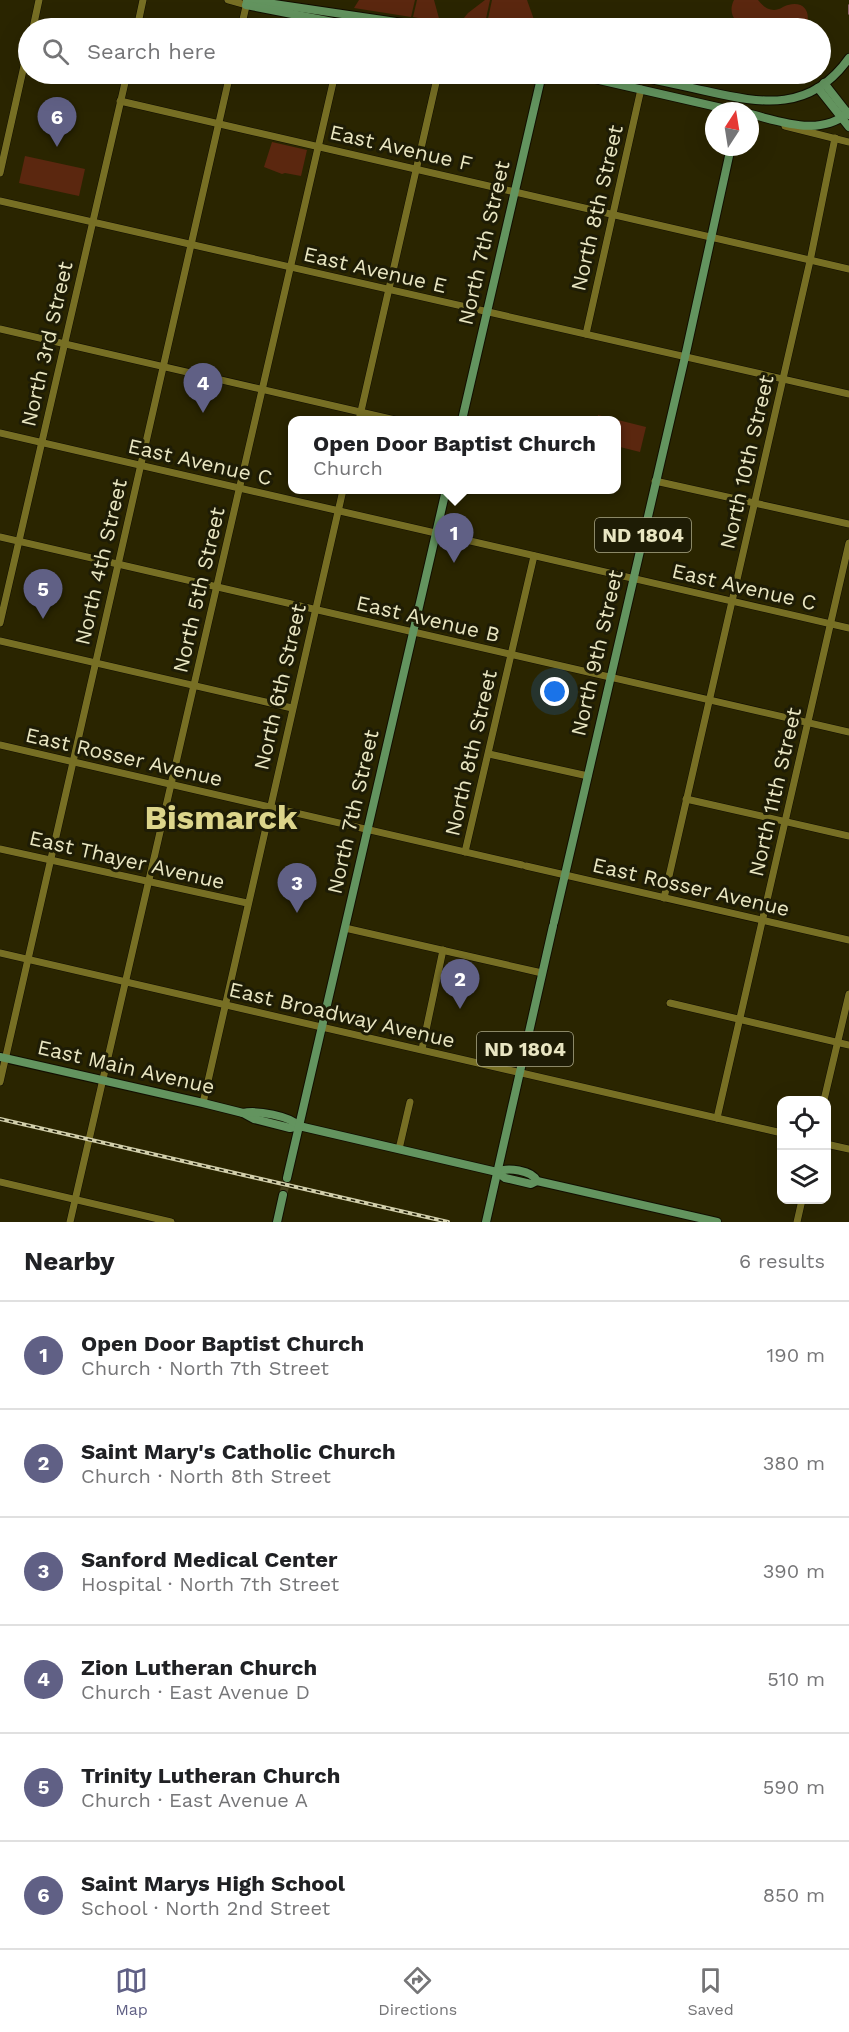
<!DOCTYPE html>
<meta charset="utf-8">
<style>
:root{--surface:#fff;--page:#f6f6f6;--text:#202124;--muted:#757577;--line:#e0e0e0;--accent:#606085}
body{margin:0;font-family:"Work Sans",sans-serif;background:var(--page);color:var(--text)}
.controls{position:absolute;right:18px;bottom:18px;display:grid;overflow:hidden;border-radius:12px;box-shadow:0 6px 24px #0002}
.controls button{width:54px;height:54px;display:grid;place-items:center;padding:0;border:0;border-bottom:2px solid var(--line);background:var(--surface);color:var(--text);font:30px sans-serif}
.compass{position:absolute;left:705px;top:102px;width:54px;height:54px;border-radius:50%;background:var(--surface);box-shadow:0 6px 24px #0002;rotate:12deg}
.you{position:absolute;left:555px;top:692px;width:21px;height:21px;margin:-15px;border:4px solid #fff;border-radius:50%;background:#1a73e8;box-shadow:0 0 0 9px #1a73e833}
.badge{display:grid;place-items:center;width:39px;height:39px;border-radius:50%;background:var(--accent);color:#fff;font-size:20px;font-weight:700}
.pin{position:absolute;translate:-50% -50px;filter:drop-shadow(0 2px 3px #0008)}
.pin::after{content:'';position:absolute;top:32px;width:21px;height:18px;background:inherit;clip-path:polygon(0 0,100% 0,50% 100%)}
.popup{position:absolute;left:288px;top:416px;width:333px;height:78px;box-sizing:border-box;display:grid;place-content:center;border-radius:12px;background:var(--surface);filter:drop-shadow(0 2px 4px #0005);font-size:20px;white-space:nowrap;color:var(--muted)}
.popup b{font-size:22px;color:var(--text)}
.popup::after{content:'';position:absolute;left:50%;top:100%;margin-left:-12px;border:12px solid transparent;border-top-color:var(--surface)}
.list{margin:0;padding:0;list-style:none}
h2{display:flex;justify-content:space-between;align-items:center;height:78px;margin:0;padding:0 24px;font-size:26px}
h2 small{font-size:20px;font-weight:400;color:var(--muted)}
.list li{display:grid;grid-template-columns:39px 1fr auto;gap:18px;align-items:center;box-sizing:border-box;height:108px;padding:0 24px;border-top:2px solid var(--line)}
.list b{display:block;font-size:22px;white-space:nowrap}
.list p{margin:0;font-size:20px;white-space:nowrap;color:var(--muted)}
.list em{font-size:20px;font-style:normal;color:var(--muted)}
.icon{flex:none;width:33px;height:33px;fill:none;stroke:currentColor;stroke-width:2;stroke-linecap:round;stroke-linejoin:round}
.map{position:relative;flex:none;width:849px;height:1222px;overflow:hidden}
.search{position:absolute;background:var(--surface);box-shadow:0 6px 24px #0002;left:18px;right:18px;top:18px;height:66px;display:flex;align-items:center;gap:15px;box-sizing:border-box;padding:0 21px;border-radius:33px;color:var(--muted);font-size:22px}
.sheet{height:726px;background:var(--surface)}
nav{display:flex;justify-content:space-around;align-items:center;box-sizing:border-box;height:84px;border-top:2px solid var(--line);background:var(--surface);font-size:16px;color:var(--muted)}
nav a{display:grid;justify-items:center;gap:3px}
nav .on{color:var(--accent)}
.map>svg:first-child{display:block}
.green{fill:#5b270f}
.lines{fill:none;stroke-linecap:round;stroke-linejoin:round}
.stream{stroke:#b27491;stroke-width:1.5}
.major-tunnel{stroke:#47421d;stroke-width:8;stroke-dasharray:8 4;stroke-linecap:butt}
.minor-casing{stroke:#110e00;stroke-width:8}
.major-casing{stroke:#110e00;stroke-width:10}
.minor{stroke:#776f24;stroke-width:7}
.major{stroke:#63945f;stroke-width:8}
.rail-casing{stroke:#d2cfab;stroke-width:4}
.rail{stroke:#1e1c05;stroke-width:1.5;stroke-dasharray:4.5;stroke-linecap:butt}
.labels{text-anchor:middle;stroke-width:6;stroke-linejoin:round;paint-order:stroke}
.shield{fill:#1e1c05;stroke:#aca989;stroke-width:1.5}
.shield-label{font-size:20px;font-weight:bold;fill:#e9e6c2}
.street-label{font-size:21px;fill:#e9e6c2;stroke:#1e1c05}
.town-label{font-size:33px;font-weight:bold;fill:#dcd58b;stroke:#1e1c05}
</style>
<div class="map">
<svg width="849" height="1222" viewBox="0 0 849 1222">
<rect width="100%" height="100%" fill="#2a2500"/>
<!-- green -->
<g class="green">
<polygon points="359,0 415,0 411,17 354,8"/>
<polygon points="417,0 434,0 440,22 413,17"/>
<polygon points="485,0 490,0 484,28 475,28 459,24 468,13"/>
<polygon points="492,0 527,0 537,28 486,28"/>
<path d="M734 0H758C762 5 767 10 774 10 780 10 783 6 788 5 806 0 812 15 805 28H783C778 23 774 19 767 18 759 17 755 23 748 24 733 25 728 11 734 0Z"/>
<polygon points="272,142 307,150 301,176 285,173 282,174 264,167"/>
<polygon points="25,156 85,169 79,196 19,183"/>
<polygon points="598,415 646,427 640,452 616,446 616,420 597,420"/>
</g>
<g class="lines">
<!-- stream -->
<polyline class="stream" points="849,5 849,14"/>
<!-- major-tunnel -->
<polyline class="major-tunnel" points="283,1195 287,1178"/>
<defs>
<g id="minor">
<polyline points="228,0 246,5"/>
<polyline points="33,28 39,0"/>
<polyline points="137,28 143,0"/>
<polyline points="241,28 247,2"/>
<polyline points="120,101 849,269"/>
<polyline points="785,126 849,142"/>
<polyline points="0,173 28,48"/>
<polyline points="0,201 849,394"/>
<polyline points="0,329 395,420"/>
<polyline points="586,334 641,89"/>
<polyline points="359,420 438,74"/>
<polyline points="0,433 849,628"/>
<polyline points="655,481 849,524"/>
<polyline points="0,537 849,732"/>
<polyline points="0,623 127,74"/>
<polyline points="0,641 292,708"/>
<polyline points="0,745 522,865"/>
<polyline points="489,754 588,776"/>
<polyline points="686,799 849,836"/>
<polyline points="0,849 247,903"/>
<polyline points="465,852 534,556"/>
<polyline points="526,866 849,940"/>
<polyline points="664,898 810,261 835,138"/>
<polyline points="345,928 542,973"/>
<polyline points="0,953 782,1133"/>
<polyline points="670,1003 849,1045"/>
<polyline points="422,1049 443,950"/>
<polyline points="0,1082 230,74"/>
<polyline points="824,1100 849,994"/>
<polyline points="203,1103 343,490"/>
<polyline points="717,1118 849,543"/>
<polyline points="826,1144 849,1149"/>
<polyline points="399,1149 410,1102"/>
<polyline points="0,1182 171,1222"/>
<polyline points="70,1222 335,74"/>
<polyline points="797,1222 802,1200"/>
</g>
<g id="major">
<polyline points="247,0 437,28"/>
<polyline points="246,5 364,28"/>
<polyline points="573,74 735,111"/>
<path d="M629 74C654 80 680 85 706 91 763 104 811 112 849 58"/>
<polyline points="824,83 849,115"/>
<polyline points="818,88 849,127"/>
<path d="M750 114C783 122 820 137 849 112"/>
<polyline points="462,420 542,74"/>
<polyline points="554,922 685,357 731,147"/>
<polyline points="0,1057 203,1103 243,1113 254,1119 290,1128 299,1126 497,1172 505,1178 531,1184 537,1181"/>
<path d="M243 1113C257 1110 290 1116 299 1126"/>
<path d="M497 1172C507 1167 532 1170 537 1181L717 1222"/>
<polyline points="287,1178 446,490"/>
<polyline points="277,1222 283,1195"/>
<polyline points="486,1222 553,926"/>
</g>
</defs>
<!-- minor casing -->
<use href="#minor" class="minor-casing"/>
<!-- major casing -->
<use href="#major" class="major-casing"/>
<!-- minor -->
<use href="#minor" class="minor"/>
<!-- major -->
<use href="#major" class="major"/>
<defs>
<polyline id="rail" points="0,1119 448,1222"/>
</defs>
<!-- rail casing -->
<use href="#rail" class="rail-casing"/>
<!-- rail -->
<use href="#rail" class="rail"/>
</g>
<g class="labels">
<!-- shield labels -->
<g class="shield">
<rect x="595" y="518" width="96" height="34" rx="4.5"/>
<rect x="477" y="1032" width="96" height="34" rx="4.5"/>
</g>
<g class="shield-label">
<text x="643" y="542">ND 1804</text>
<text x="525" y="1056">ND 1804</text>
</g>
<!-- street labels -->
<g class="street-label">
<text transform="translate(401 148) rotate(13)" y="7">East Avenue F</text>
<text transform="translate(597 208) rotate(-77)" y="7">North 8th Street</text>
<text transform="translate(484 243) rotate(-77)" y="7">North 7th Street</text>
<text transform="translate(375 270) rotate(13)" y="7">East Avenue E</text>
<text transform="translate(47 344) rotate(-77)" y="7">North 3rd Street</text>
<text transform="translate(200 462) rotate(13)" y="7">East Avenue C</text>
<text transform="translate(747 462) rotate(-77)" y="7">North 10th Street</text>
<text transform="translate(101 562) rotate(-77)" y="7">North 4th Street</text>
<text transform="translate(744 587) rotate(13)" y="7">East Avenue C</text>
<text transform="translate(199 590) rotate(-77)" y="7">North 5th Street</text>
<text transform="translate(428 619) rotate(13)" y="7">East Avenue B</text>
<text transform="translate(597 653) rotate(-77)" y="7">North 9th Street</text>
<text transform="translate(280 687) rotate(-77)" y="7">North 6th Street</text>
<text transform="translate(471 753) rotate(-77)" y="7">North 8th Street</text>
<text transform="translate(124 757) rotate(13)" y="7">East Rosser Avenue</text>
<text transform="translate(775 792) rotate(-77)" y="7">North 11th Street</text>
<text transform="translate(353 812) rotate(-77)" y="7">North 7th Street</text>
<text transform="translate(127 860) rotate(13)" y="7">East Thayer Avenue</text>
<text transform="translate(691 887) rotate(13)" y="7">East Rosser Avenue</text>
<text transform="translate(342 1015) rotate(13)" y="7">East Broadway Avenue</text>
<text transform="translate(126 1067) rotate(13)" y="7">East Main Avenue</text>
</g>
<!-- town labels -->
<g class="town-label">
<text x="221" y="829">Bismarck</text>
</g>
</g>
</svg>
<div class="controls">
<button><svg class="icon" aria-label="locate" viewBox="0 0 24 24"><circle cx="12" cy="12" r="6"/><path d="M12 2v4M12 18v4M2 12h4M18 12h4"/></svg></button>
<button><svg class="icon" aria-label="layers" viewBox="0 0 24 24"><path d="M12 4l9 5-9 5-9-5zM3 14l9 5 9-5"/></svg></button>
</div>
<svg class="compass" viewBox="-18 -18 36 36"><path d="M0-13l5 13h-10z" fill="#e53935"/><path d="M0 13l5-13h-10z" fill="#757577"/></svg>
<div class="you"></div>
<div class="pin badge" style="left:454px;top:563px">1</div>
<div class="popup"><b>Open Door Baptist Church</b>Church</div>
<div class="pin badge" style="left:460px;top:1009px">2</div>
<div class="pin badge" style="left:297px;top:913px">3</div>
<div class="pin badge" style="left:203px;top:413px">4</div>
<div class="pin badge" style="left:43px;top:619px">5</div>
<div class="pin badge" style="left:57px;top:147px">6</div>
<div class="search"><svg class="icon" aria-label="search" viewBox="0 0 24 24"><circle cx="10" cy="10" r="6"/><path d="M15 15l6 6"/></svg>Search here</div>
</div>
<section class="sheet">
<h2>Nearby<small>6 results</small></h2>
<ul class="list">
<li><span class="badge">1</span><div><b>Open Door Baptist Church</b><p>Church · North 7th Street</p></div><em>190 m</em></li>
<li><span class="badge">2</span><div><b>Saint Mary's Catholic Church</b><p>Church · North 8th Street</p></div><em>380 m</em></li>
<li><span class="badge">3</span><div><b>Sanford Medical Center</b><p>Hospital · North 7th Street</p></div><em>390 m</em></li>
<li><span class="badge">4</span><div><b>Zion Lutheran Church</b><p>Church · East Avenue D</p></div><em>510 m</em></li>
<li><span class="badge">5</span><div><b>Trinity Lutheran Church</b><p>Church · East Avenue A</p></div><em>590 m</em></li>
<li><span class="badge">6</span><div><b>Saint Marys High School</b><p>School · North 2nd Street</p></div><em>850 m</em></li>
</ul>
</section>
<nav>
<a class="on"><svg class="icon" aria-label="map" viewBox="0 0 24 24"><path d="M3 6l6-2 6 2 6-2v14l-6 2-6-2-6 2zM9 4v14M15 6v14"/></svg>Map</a>
<a><svg class="icon" aria-label="directions" viewBox="0 0 24 24"><path d="M12 3l9 9-9 9-9-9zM9 14v-3h6M13 9l2 2-2 2"/></svg>Directions</a>
<a><svg class="icon" aria-label="saved" viewBox="0 0 24 24"><path d="M7 4h10v16l-5-4-5 4z"/></svg>Saved</a>
</nav>
